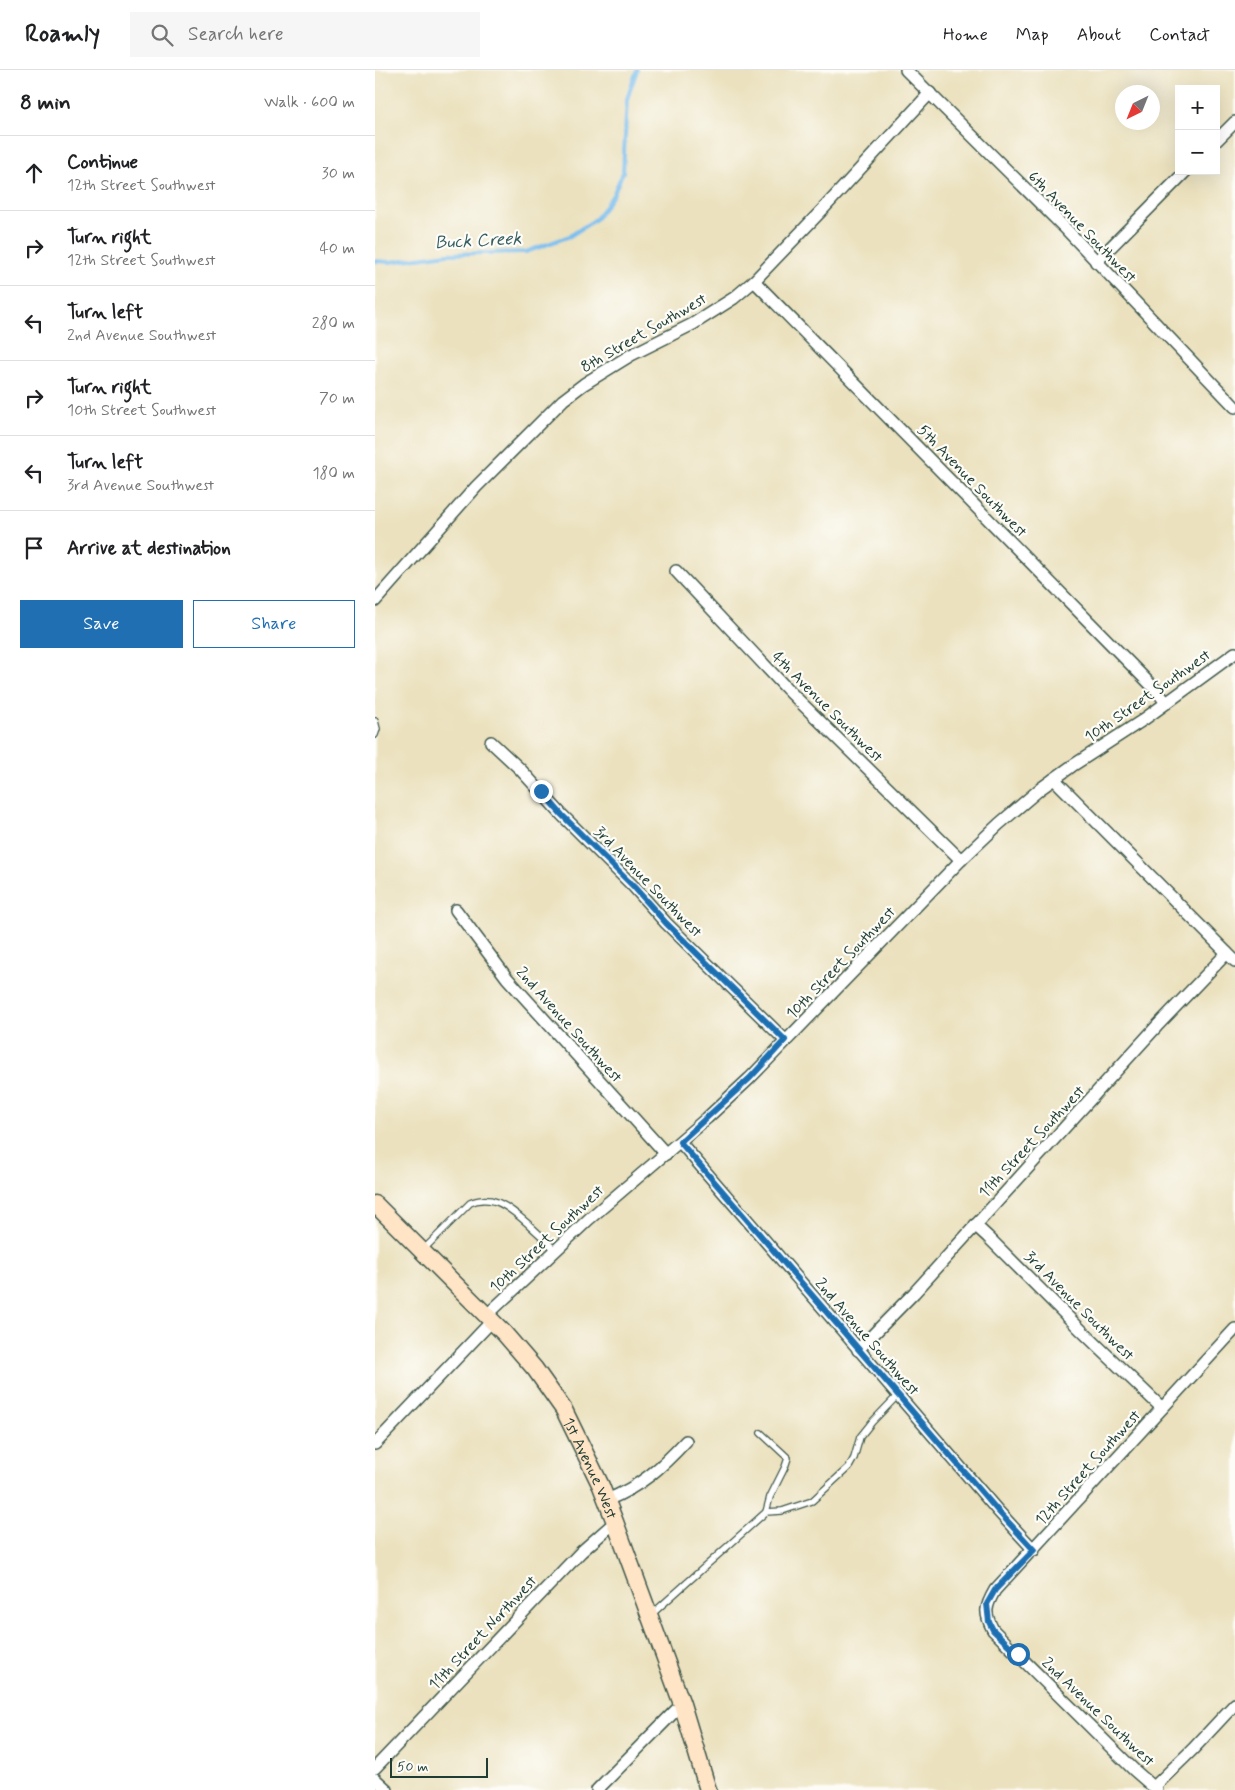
<!DOCTYPE html>
<meta charset="utf-8">
<style>
:root{--surface:#fff;--page:#f6f6f6;--text:#202124;--muted:#757577;--line:#e0e0e0;--accent:#1f6fb2}
body{margin:0;font-family:Mynerve,sans-serif;background:var(--page);color:var(--text)}
.controls{position:absolute;right:15px;top:15px;display:grid;overflow:hidden;border-radius:0px;box-shadow:0 5px 20px #0002}
.controls button{width:45px;height:45px;display:grid;place-items:center;padding:0;border:0;border-bottom:1px solid var(--line);background:var(--surface);color:var(--text);font:25px sans-serif}
.compass{position:absolute;left:740px;top:15px;width:45px;height:45px;border-radius:50%;background:var(--surface);box-shadow:0 5px 20px #0002;rotate:223deg}
.scale{position:absolute;left:15px;bottom:12px;width:98px;box-sizing:border-box;padding-left:5px;border:2px solid #1f3d34;border-top:0;font-size:14px;line-height:18px;white-space:nowrap;color:#1f3d34;-webkit-text-stroke:4px #fdfcf7;paint-order:stroke}
.stop{position:absolute;width:15px;height:15px;margin:-11px;border:4px solid #1f6fb2;border-radius:50%;background:#fff}
.stop.end{background:#1f6fb2;border-color:#fff;box-shadow:0 1px 5px #0008}
.list{margin:0;padding:0;list-style:none}
h2{display:flex;justify-content:space-between;align-items:center;height:65px;margin:0;padding:0 20px;font-size:21px}
h2 small{font-size:16px;font-weight:400;color:var(--muted)}
.list li{display:grid;grid-template-columns:32px 1fr auto;gap:15px;align-items:center;box-sizing:border-box;height:75px;padding:0 20px;border-top:1px solid var(--line)}
.list b{display:block;font-size:19px;white-space:nowrap}
.list p{margin:0;font-size:16px;white-space:nowrap;color:var(--muted)}
.list em{font-size:16px;font-style:normal;color:var(--muted)}
.actions{display:flex;gap:10px;padding:15px 20px}
.actions a{flex:1;padding:11px 0;border:1px solid var(--accent);border-radius:0px;text-align:center;font-size:18px;color:var(--accent)}
.actions .main{background:var(--accent);color:#fff}
.icon{flex:none;width:28px;height:28px;fill:none;stroke:currentColor;stroke-width:2;stroke-linecap:round;stroke-linejoin:round}
.map{position:relative;flex:none;width:860px;height:1720px;overflow:hidden}
header{display:flex;align-items:center;gap:30px;box-sizing:border-box;height:70px;padding:0 25px;background:var(--surface);border-bottom:1px solid var(--line)}
header strong{font-size:24px}
nav{display:flex;gap:28px;margin-inline-start:auto;font-size:18px}
.search{width:350px;height:45px;background:var(--page);display:flex;align-items:center;gap:12px;box-sizing:border-box;padding:0 18px;border-radius:0px;color:var(--muted);font-size:19px}
main{display:flex}
aside{flex:1;background:var(--surface)}
.map>svg:first-child{display:block}
.lines{fill:none;stroke-linecap:round;stroke-linejoin:round}
.stream{stroke:#78bdee;stroke-width:4}
.lane-casing{stroke:#3e5649;stroke-width:8}
.street-casing{stroke:#3e5649;stroke-width:14}
.secondary-casing{stroke:#3e5649;stroke-width:19}
.lane{stroke:#fff;stroke-width:5.5}
.street{stroke:#fff;stroke-width:11}
.secondary{stroke:#ffe4c6;stroke-width:16}
.route{stroke:#1f6fb2;stroke-width:6}
.labels{text-anchor:middle;stroke-width:4.5;stroke-linejoin:round;paint-order:stroke}
.street-label{font-size:16px;fill:#1f3d34;stroke:#fdfcf7}
.water-label{font-size:18px;font-style:italic;fill:#355d62;stroke:#fdfcf7}
</style>
<header>
<strong>Roamly</strong>
<div class="search"><svg class="icon" aria-label="search" viewBox="0 0 24 24"><circle cx="10" cy="10" r="6"/><path d="M15 15l6 6"/></svg>Search here</div>
<nav><a>Home</a><a>Map</a><a>About</a><a>Contact</a></nav>
</header>
<main>
<aside>
<h2>8 min<small>Walk · 600 m</small></h2>
<ul class="list">
<li><svg class="icon" aria-label="ahead" viewBox="0 0 24 24"><path d="M12 20V5M6 11l6-6 6 6"/></svg><div><b>Continue</b><p>12th Street Southwest</p></div><em>30 m</em></li>
<li><svg class="icon" aria-label="right" viewBox="0 0 24 24"><path d="M7 20v-9h11M14 6l5 5-5 5"/></svg><div><b>Turn right</b><p>12th Street Southwest</p></div><em>40 m</em></li>
<li><svg class="icon" aria-label="left" viewBox="0 0 24 24"><path d="M17 20v-9H6M10 6l-5 5 5 5"/></svg><div><b>Turn left</b><p>2nd Avenue Southwest</p></div><em>280 m</em></li>
<li><svg class="icon" aria-label="right" viewBox="0 0 24 24"><path d="M7 20v-9h11M14 6l5 5-5 5"/></svg><div><b>Turn right</b><p>10th Street Southwest</p></div><em>70 m</em></li>
<li><svg class="icon" aria-label="left" viewBox="0 0 24 24"><path d="M17 20v-9H6M10 6l-5 5 5 5"/></svg><div><b>Turn left</b><p>3rd Avenue Southwest</p></div><em>180 m</em></li>
<li><svg class="icon" aria-label="arrive" viewBox="0 0 24 24"><path d="M6 21V4h12l-3 4 3 4H6"/></svg><div><b>Arrive at destination</b></div></li>
</ul>
<div class="actions"><a class="main">Save</a><a>Share</a></div>
</aside>
<div class="map">
<svg width="860" height="1720" viewBox="0 0 860 1720">
<rect width="100%" height="100%" fill="#fdfcf7"/>
<filter id="ink" filterUnits="userSpaceOnUse"><feTurbulence type="fractalNoise" baseFrequency=".02" numOctaves="2"/><feDisplacementMap in="SourceGraphic" scale="10" xChannelSelector="R" yChannelSelector="G"/><feConvolveMatrix kernelMatrix="1 2 1 2 8 2 1 2 1" color-interpolation-filters="sRGB"/></filter>
<filter id="wash" filterUnits="userSpaceOnUse"><feTurbulence type="fractalNoise" baseFrequency=".0096" numOctaves="4" result="noise"/><feDisplacementMap in="SourceGraphic" scale="20" xChannelSelector="R" yChannelSelector="G"/><feGaussianBlur stdDeviation="1.12" result="paint"/><feColorMatrix in="noise" values="0 0 0 0 0 0 0 0 0 0 0 0 0 0 0 0 0 1.4 0 .05"/><feComposite in="paint" operator="in"/></filter>
<g filter="url(#wash)">
<rect width="100%" height="100%" fill="#ebe1be"/>
<g class="lines">
<!-- stream -->
<polyline class="stream" points="0,191 15,192 72,184 151,182 195,166 221,149 238,125 248,102 252,29 262,0"/>
</g>
</g>
<g filter="url(#ink)">
<g class="lines">
<defs>
<g id="lane">
<polyline points="0,651 2,659 0,665"/>
<path d="M48 1180 95 1133C103 1129 114 1129 122 1132 138 1138 168 1167 180 1180"/>
<polyline points="386,1363 413,1388 410,1397 395,1427 391,1442"/>
<polyline points="277,1544 391,1442 407,1441 437,1431 474,1397 479,1388 485,1367 497,1352 523,1325"/>
</g>
<g id="street">
<polyline points="531,0 689,157 860,337"/>
<polyline points="841,71 860,52"/>
<polyline points="721,192 811,101"/>
<polyline points="379,211 783,622 791,633"/>
<polyline points="301,501 413,620 586,790"/>
<polyline points="0,531 101,417 188,330 209,314 256,285 318,254 359,228 379,211 450,137 555,23"/>
<polyline points="116,672 145,699 187,745 259,817 291,853 410,970"/>
<polyline points="679,709 860,891"/>
<polyline points="81,840 132,908 291,1084"/>
<polyline points="305,1072 623,1441 659,1480"/>
<polyline points="600,1155 613,1167 706,1260 787,1338"/>
<polyline points="111,1246 214,1149 332,1048 375,1008 586,790 624,754 665,719 697,696 768,650 860,583"/>
<polyline points="483,1280 539,1223 782,956 852,883"/>
<polyline points="0,1374 117,1251"/>
<path d="M232 1430C266 1416 286 1398 311 1371"/>
<polyline points="0,1698 159,1531 206,1482 240,1452"/>
<polyline points="0,1709 12,1720"/>
<polyline points="779,1717 818,1679 860,1634"/>
<polyline points="222,1720 307,1634"/>
<path d="M782 1720 759 1700 618 1560C609 1543 610 1537 620 1520L860 1259"/>
</g>
<g id="secondary">
<path id="s1" d="M0 1134 129 1263 160 1299 189 1340 226 1416 240 1452 307 1634 333 1720"/>
</g>
</defs>
<!-- lane casing -->
<use href="#lane" class="lane-casing"/>
<!-- street casing -->
<use href="#street" class="street-casing"/>
<!-- secondary casing -->
<use href="#secondary" class="secondary-casing"/>
<!-- lane -->
<use href="#lane" class="lane"/>
<!-- street -->
<use href="#street" class="street"/>
<!-- secondary -->
<use href="#secondary" class="secondary"/>
</g>
</g>
<g class="lines" filter="url(#ink)">
<!-- route -->
<polyline class="route" points="166,721 187,745 259,817 291,853 410,970 375,1008 305,1072 623,1441 659,1480 620,1520 612,1534 614,1552 618,1560 643,1584"/>
</g>
<g class="labels">
<!-- street labels -->
<g class="street-label">
<text transform="translate(708 156) rotate(46)" y="6">6th Avenue Southwest</text>
<text transform="translate(268 262) rotate(-30)" y="6">8th Street Southwest</text>
<text transform="translate(598 410) rotate(46)" y="6">5th Avenue Southwest</text>
<text transform="translate(772 625) rotate(-35)" y="6">10th Street Southwest</text>
<text transform="translate(453 636) rotate(45)" y="6">4th Avenue Southwest</text>
<text transform="translate(274 811) rotate(46)" y="6">3rd Avenue Southwest</text>
<text transform="translate(465 892) rotate(-46)" y="6">10th Street Southwest</text>
<text transform="translate(195 954) rotate(48)" y="6">2nd Avenue Southwest</text>
<text transform="translate(656 1071) rotate(-47)" y="6">11th Street Southwest</text>
<text transform="translate(171 1168) rotate(-43)" y="6">10th Street Southwest</text>
<text transform="translate(705 1235) rotate(45)" y="6">3rd Avenue Southwest</text>
<text transform="translate(493 1266) rotate(49)" y="6">2nd Avenue Southwest</text>
<text transform="translate(712 1397) rotate(-48)" y="6">12th Street Southwest</text>
<text dy="6" stroke="none"><textPath href="#s1" startOffset="344">1st Avenue West</textPath></text>
<text transform="translate(107 1562) rotate(-47)" y="6">11th Street Northwest</text>
<text transform="translate(724 1641) rotate(44)" y="6">2nd Avenue Southwest</text>
</g>
<!-- water labels -->
<g class="water-label">
<text transform="translate(103 170) rotate(-3)" y="6">Buck Creek</text>
</g>
</g>
</svg>
<div class="controls">
<button>+</button>
<button>−</button>
</div>
<svg class="compass" viewBox="-18 -18 36 36"><path d="M0-13l5 13h-10z" fill="#e53935"/><path d="M0 13l5-13h-10z" fill="#757577"/></svg>
<div class="scale">50 m</div>
<div class="stop" style="left:643px;top:1584px"></div>
<div class="stop end" style="left:166px;top:721px"></div>
</div>
</main>
